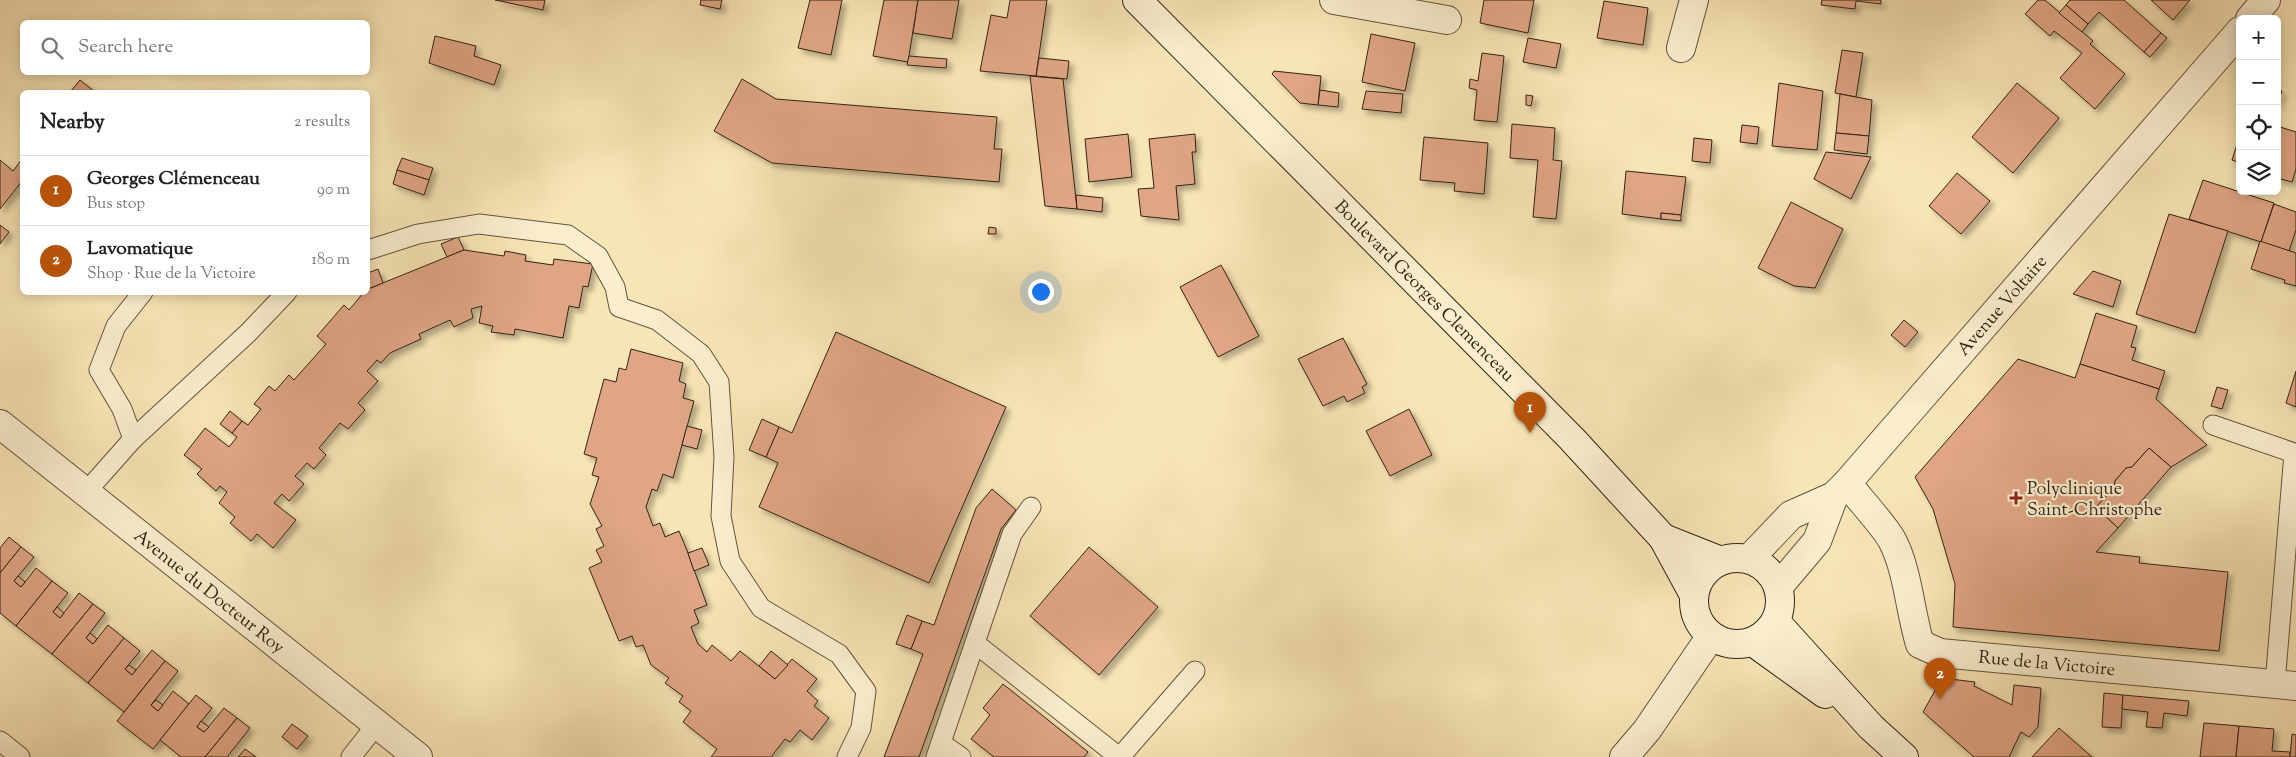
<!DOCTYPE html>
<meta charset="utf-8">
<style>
:root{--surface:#fff;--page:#f2f2f2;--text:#222;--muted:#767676;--line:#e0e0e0;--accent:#b45309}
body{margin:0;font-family:"Sorts Mill Goudy",serif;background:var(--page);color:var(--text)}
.controls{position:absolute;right:15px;top:15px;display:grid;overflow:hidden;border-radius:8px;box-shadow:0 2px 12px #0003}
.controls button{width:45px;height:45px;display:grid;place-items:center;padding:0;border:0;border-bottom:1px solid var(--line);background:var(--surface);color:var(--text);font:25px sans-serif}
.you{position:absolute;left:1040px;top:291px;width:18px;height:18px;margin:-12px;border:4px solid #fff;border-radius:50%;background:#1a73e8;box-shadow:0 0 0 8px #1a73e833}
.badge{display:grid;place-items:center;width:32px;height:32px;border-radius:50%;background:var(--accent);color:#fff;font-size:16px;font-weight:700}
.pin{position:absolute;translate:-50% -41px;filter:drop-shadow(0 1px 2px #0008)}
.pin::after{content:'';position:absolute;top:26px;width:18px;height:15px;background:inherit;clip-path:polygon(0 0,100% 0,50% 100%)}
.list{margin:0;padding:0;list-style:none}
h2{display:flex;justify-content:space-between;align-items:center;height:65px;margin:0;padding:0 20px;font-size:21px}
h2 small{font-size:16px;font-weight:400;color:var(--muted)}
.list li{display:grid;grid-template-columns:32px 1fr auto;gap:15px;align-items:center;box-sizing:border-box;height:70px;padding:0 20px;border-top:1px solid var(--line)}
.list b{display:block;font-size:19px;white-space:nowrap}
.list p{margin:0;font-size:16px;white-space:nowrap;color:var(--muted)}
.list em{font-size:16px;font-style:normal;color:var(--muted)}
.icon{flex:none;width:28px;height:28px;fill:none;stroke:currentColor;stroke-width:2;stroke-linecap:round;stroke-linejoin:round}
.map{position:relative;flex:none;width:2296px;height:757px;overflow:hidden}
.search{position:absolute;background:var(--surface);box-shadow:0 2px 12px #0003;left:20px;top:20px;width:350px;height:55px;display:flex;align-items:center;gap:12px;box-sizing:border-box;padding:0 18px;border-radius:8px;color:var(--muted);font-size:19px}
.panel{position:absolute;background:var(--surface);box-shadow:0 2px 12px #0003;left:20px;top:90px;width:350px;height:205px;border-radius:8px}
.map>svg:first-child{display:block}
.building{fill:#dfa584;stroke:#332415;filter:url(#shadow)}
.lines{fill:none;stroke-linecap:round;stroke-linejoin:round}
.service-casing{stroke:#64543d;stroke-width:21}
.minor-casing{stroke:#64543d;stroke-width:30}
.tertiary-casing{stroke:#64543d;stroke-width:30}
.secondary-casing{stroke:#332415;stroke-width:30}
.service{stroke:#faeecf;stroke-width:19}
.minor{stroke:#faeecf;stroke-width:28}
.tertiary{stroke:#faeecf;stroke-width:28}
.secondary{stroke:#faeecf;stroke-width:28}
.poi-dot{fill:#8f2418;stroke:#faeecf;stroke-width:2}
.labels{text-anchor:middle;stroke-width:4.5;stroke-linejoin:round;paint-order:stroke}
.street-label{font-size:18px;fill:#332415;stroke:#faeecf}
.poi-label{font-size:18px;fill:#332415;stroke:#faeecf;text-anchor:start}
</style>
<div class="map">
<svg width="2296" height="757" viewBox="0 0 2296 757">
<defs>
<filter id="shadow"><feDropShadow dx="4.5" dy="4.5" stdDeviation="2.5" flood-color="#0004"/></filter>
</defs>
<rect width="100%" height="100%" fill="#f8e5b5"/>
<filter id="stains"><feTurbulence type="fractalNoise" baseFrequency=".004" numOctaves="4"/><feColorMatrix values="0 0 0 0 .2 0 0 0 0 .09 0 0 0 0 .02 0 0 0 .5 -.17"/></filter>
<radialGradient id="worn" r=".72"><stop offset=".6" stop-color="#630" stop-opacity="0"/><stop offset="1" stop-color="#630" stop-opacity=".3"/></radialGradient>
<!-- building -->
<g class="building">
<polygon points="495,0 545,0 543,10"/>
<polygon points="701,0 722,0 720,9 700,5"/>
<polygon points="810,0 842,0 831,55 798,48"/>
<polygon points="884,0 918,0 908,62 873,56"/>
<polygon points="918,0 959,0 952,39 913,33"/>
<polygon points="1010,0 1047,0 1036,76 980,71 991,15 1007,18"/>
<polygon points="1484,0 1534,0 1528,33 1480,23"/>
<polygon points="1822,0 1881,0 1881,4 1856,1 1855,9 1821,5"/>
<polygon points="2038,0 2045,0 2093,41 2090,44 2125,74 2095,109 2060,78 2082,53 2054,31 2050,36 2025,14"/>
<polygon points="2070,0 2124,0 2161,33 2144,52 2099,12 2088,24 2066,5"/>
<polygon points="2151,0 2190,0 2173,20"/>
<polygon points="1604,1 1648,8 1643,45 1597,38"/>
<polygon points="2066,5 2088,24 2082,32 2059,13"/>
<polygon points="2161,33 2167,38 2150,57 2144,52"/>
<polygon points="1371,34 1415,43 1405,91 1362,82"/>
<polygon points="435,36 476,46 474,56 501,65 494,85 429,63"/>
<polygon points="1528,38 1561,44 1556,68 1523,62"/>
<polygon points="1842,50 1863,53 1856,97 1835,93"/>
<polygon points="1482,53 1504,56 1497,122 1474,120 1477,90 1469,88 1470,79 1478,81"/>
<polygon points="909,56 947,59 946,68 907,65"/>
<polygon points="1039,58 1069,61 1067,79 1036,76"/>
<polygon points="1274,71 1321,76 1318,105 1300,103 1272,74"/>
<polygon points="1030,76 1063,79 1077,209 1045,206"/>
<polygon points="742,79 776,99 997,117 994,149 1002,149 999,182 772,163 714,131"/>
<polygon points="80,80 95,92 70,92"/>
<polygon points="1779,83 1823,91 1817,150 1772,146"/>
<polygon points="2017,83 2059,118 2013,173 1972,137"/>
<polygon points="1320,90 1339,93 1338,107 1318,105"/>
<polygon points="2277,90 2282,91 2277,105"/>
<polygon points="1366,91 1403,94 1401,113 1362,109"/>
<polygon points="1840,94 1872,100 1869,136 1836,133"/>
<polygon points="1526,95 1533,96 1531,106 1526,105"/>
<polygon points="1512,124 1555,128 1553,160 1562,161 1556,219 1533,217 1538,160 1510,158"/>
<polygon points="1742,125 1759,127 1757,144 1740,142"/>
<polygon points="2277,126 2296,132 2296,169 2292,182 2277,178"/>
<polygon points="1836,133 1869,136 1867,154 1834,150"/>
<polygon points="1128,134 1132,177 1089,182 1085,139"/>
<polygon points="1195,134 1196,152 1192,152 1195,184 1176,186 1179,220 1141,216 1138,189 1154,188 1149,139"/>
<polygon points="2240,135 2240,163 2232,160"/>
<polygon points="1424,137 1488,143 1484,194 1454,191 1455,183 1420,180"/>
<polygon points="1694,138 1712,140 1710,163 1692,161"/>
<polygon points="1826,152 1871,157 1851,199 1814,179"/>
<polygon points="402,158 433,168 429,180 397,170"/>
<polygon points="22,159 22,181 0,209 0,160 13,171"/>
<polygon points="397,170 429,180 424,195 393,184"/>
<polygon points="1626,171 1686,177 1681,215 1661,213 1661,219 1622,214"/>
<polygon points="1957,173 1990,201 1961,234 1929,206"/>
<polygon points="2203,180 2274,203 2261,242 2189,219"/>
<polygon points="1076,195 1103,198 1102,212 1077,209"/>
<polygon points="1791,202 1843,229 1815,288 1794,286 1758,268"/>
<polygon points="2274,204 2296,212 2296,230 2289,251 2261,242"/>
<polygon points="1661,213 1681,215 1681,221 1661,219"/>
<polygon points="2169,214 2228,231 2195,333 2136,314"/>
<polygon points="0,225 9,232 0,244"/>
<polygon points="989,227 996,228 996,234 988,234"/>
<polygon points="458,237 464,250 447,257 441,244"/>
<polygon points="2260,241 2296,253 2296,286 2284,283 2285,280 2251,269"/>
<polygon points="464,250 504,256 505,251 526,255 525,261 553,265 554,259 593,264 588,287 583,286 579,308 569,306 563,338 515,329 514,335 491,332 493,326 479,323 482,306 471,309 473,318 454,327 450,320 419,334 421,339 390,353 381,363 377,360 367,371 378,381 358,403 365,410 348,429 340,423 319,448 326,455 314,469 307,463 295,476 304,484 289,501 282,494 274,503 296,520 273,548 257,534 251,541 230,523 235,517 219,503 227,492 220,486 216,491 197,474 202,469 184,455 205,428 229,447 237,437 232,433 242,421 248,425 261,409 254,404 269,386 275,391 289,375 294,380 326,344 317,336 344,305 349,310 364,292 368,292 368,289"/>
<polygon points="1221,265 1259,336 1218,357 1180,287"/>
<polygon points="378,269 383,283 368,289 368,273"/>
<polygon points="2093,271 2121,281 2113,307 2073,294"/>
<polygon points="2096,313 2137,326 2131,347 2136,348 2132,360 2165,371 2159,389 2080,364"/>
<polygon points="1904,320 1918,332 1905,347 1891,335"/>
<polygon points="836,332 1006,407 929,583 759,507 778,463 766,457 779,427 792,433"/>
<polygon points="1343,338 1367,384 1362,387 1365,393 1347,402 1344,396 1323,406 1298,359"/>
<polygon points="631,349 683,363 679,381 686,384 683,398 694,401 673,478 663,474 657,491 652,489 646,507 653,526 660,523 665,537 679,531 688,553 707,605 694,610 699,623 691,627 698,644 707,652 712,645 731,661 740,651 775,679 792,659 817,679 807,691 818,701 814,706 829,718 812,740 800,730 790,742 785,739 771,757 711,757 717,749 683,722 691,711 679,702 683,696 665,683 669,678 651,665 643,645 636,647 632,636 619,641 589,568 602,562 596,550 604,546 596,529 602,526 590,504 599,477 592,475 597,458 584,454 604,379 616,382 619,368 626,370"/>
<polygon points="2018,359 2075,378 2080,364 2159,389 2156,399 2207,445 2171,467 2149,448 2132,467 2126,468 2115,481 2114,488 2096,507 2118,528 2096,552 2140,557 2139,563 2228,572 2219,651 1953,627 1955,584 1933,509 1915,477"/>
<polygon points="2296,371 2296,407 2286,403"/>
<polygon points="2217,387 2228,390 2222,409 2211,406"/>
<polygon points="1409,409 1432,455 1390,476 1366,431"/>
<polygon points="230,411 242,421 232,433 220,424"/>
<polygon points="762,419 779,427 766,457 749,450"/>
<polygon points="687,426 702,430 697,449 682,445"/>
<polygon points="2149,448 2171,467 2118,528 2096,507 2114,488 2115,481 2126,468 2132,467"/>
<polygon points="992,489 1016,510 1001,529 919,757 884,757 923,654 911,649 922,621 934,625 976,508"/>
<polygon points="9,537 21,547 0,573 0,548"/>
<polygon points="21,547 34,557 14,581 21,587 36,568 52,581 16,626 0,613 0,573"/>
<polygon points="1089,547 1158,607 1099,675 1030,616"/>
<polygon points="702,548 709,565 694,571 688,553"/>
<polygon points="18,576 25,582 21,587 14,581"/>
<polygon points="52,581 68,593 53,612 60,618 79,593 93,604 52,654 16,626"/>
<polygon points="93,604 105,613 86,638 93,644 108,625 124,638 88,683 52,654"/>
<polygon points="57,607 64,613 60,618 53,612"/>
<polygon points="907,615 922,621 911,649 896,644"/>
<polygon points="90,633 97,639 93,644 86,638"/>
<polygon points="124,638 140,651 125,669 132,675 152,650 165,661 124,712 88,683"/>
<polygon points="771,651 788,665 775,679 759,666"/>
<polygon points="165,661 178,671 151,705 158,711 173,691 189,704 153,749 117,721"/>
<polygon points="129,665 136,670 132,675 125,669"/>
<polygon points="1942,678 1975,682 1974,686 2012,705 2014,685 2041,688 2038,727 2029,737 2021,732 2009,757 1974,757 1923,712"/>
<polygon points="1003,684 1088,752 1084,757 994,757 971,739 990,715 983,708"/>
<polygon points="2104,693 2123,695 2121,728 2102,727"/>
<polygon points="196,695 212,708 197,727 204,732 224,708 237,718 205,757 181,757 160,740"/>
<polygon points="2123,695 2189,701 2187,716 2164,713 2162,728 2146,727 2148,712 2122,709"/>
<polygon points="156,700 163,705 158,711 151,705"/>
<polygon points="237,718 250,728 227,757 205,757"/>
<polygon points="201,721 209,727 204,732 197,727"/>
<polygon points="2204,723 2239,726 2236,757 2200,757"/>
<polygon points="292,724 308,736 297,749 282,737"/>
<polygon points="2239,726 2274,729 2272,751 2290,752 2290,757 2236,757"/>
<polygon points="2059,728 2092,757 2032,757"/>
<polygon points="2292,734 2296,735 2296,757 2290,757"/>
<polygon points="245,749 256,757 238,757"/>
</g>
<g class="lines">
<defs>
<g id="service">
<polyline points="368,250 418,234 479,224 568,235 598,256 615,287 619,307 657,320 701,354 719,382 724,457 721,516 730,561 761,608 839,654 866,691 861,728 847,757"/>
<polyline points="2213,425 2294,453 2275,684"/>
<polyline points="133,439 248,333 287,292"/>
<polyline points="86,492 133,439 122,409 99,370 116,326 143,292"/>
<polyline points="976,644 1119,757"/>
<polyline points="0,741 20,757"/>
<polyline points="941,743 961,757"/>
<polyline points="351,757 377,724"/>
<polyline points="936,757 1012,534 1031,507"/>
<polyline points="1120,757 1195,671"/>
</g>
<g id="minor">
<polyline points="1334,0 1447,20"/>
<polyline points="1681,48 1694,0"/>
<path id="s1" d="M0 424 418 757"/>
<path id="s2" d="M1847 483C1859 499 1883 524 1892 540 1908 570 1910 612 1920 644L1940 653 2296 686"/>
</g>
<g id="tertiary">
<polyline points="2250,19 2266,0"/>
<path id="s3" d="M1749 559 1791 515 1834 496 1847 483 2240 31"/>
<polyline points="1779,586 1817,541 1834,496"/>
<polyline points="1624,757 1647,730 1711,636"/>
</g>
<g id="secondary">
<path id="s4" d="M1137 0 1572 439 1663 538 1694 595"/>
<polyline points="1663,538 1721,561"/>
<circle cx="1737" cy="601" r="43"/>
<polyline points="1776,622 1871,727 1904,757"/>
<polyline points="1753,642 1825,694"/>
</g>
</defs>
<!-- service casing -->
<use href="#service" class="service-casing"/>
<!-- minor casing -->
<use href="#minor" class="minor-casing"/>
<!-- tertiary casing -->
<use href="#tertiary" class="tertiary-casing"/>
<!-- secondary casing -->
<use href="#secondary" class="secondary-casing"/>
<!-- service -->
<use href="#service" class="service"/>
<!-- minor -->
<use href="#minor" class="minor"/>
<!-- tertiary -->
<use href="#tertiary" class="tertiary"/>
<!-- secondary -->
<use href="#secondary" class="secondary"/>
</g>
<!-- markers -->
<path class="poi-dot" d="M2013.5 490.5h5v5h5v5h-5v5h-5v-5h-5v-5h5z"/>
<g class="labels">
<!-- street labels -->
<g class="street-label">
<text dy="6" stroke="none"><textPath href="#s4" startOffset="409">Boulevard Georges Clemenceau</textPath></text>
<text dy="6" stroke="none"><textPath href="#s3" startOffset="362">Avenue Voltaire</textPath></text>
<text dy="6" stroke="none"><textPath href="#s1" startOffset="268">Avenue du Docteur Roy</textPath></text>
<text dy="6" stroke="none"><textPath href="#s2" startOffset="310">Rue de la Victoire</textPath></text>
</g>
<!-- poi labels -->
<g class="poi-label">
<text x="2027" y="494">Polyclinique<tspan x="2027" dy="21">Saint-Christophe</tspan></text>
</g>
</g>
<rect width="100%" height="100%" filter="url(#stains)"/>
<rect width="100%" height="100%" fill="url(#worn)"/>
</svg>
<div class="controls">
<button>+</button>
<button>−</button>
<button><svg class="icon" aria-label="locate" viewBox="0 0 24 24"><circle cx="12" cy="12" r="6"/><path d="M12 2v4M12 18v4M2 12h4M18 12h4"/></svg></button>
<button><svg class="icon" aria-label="layers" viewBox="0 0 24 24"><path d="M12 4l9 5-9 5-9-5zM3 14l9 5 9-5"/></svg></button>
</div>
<div class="you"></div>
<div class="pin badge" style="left:1530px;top:433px">1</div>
<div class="pin badge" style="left:1940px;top:699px">2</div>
<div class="search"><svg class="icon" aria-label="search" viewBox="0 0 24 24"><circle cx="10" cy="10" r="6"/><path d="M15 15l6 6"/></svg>Search here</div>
<section class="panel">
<h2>Nearby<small>2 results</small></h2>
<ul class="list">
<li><span class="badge">1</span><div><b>Georges Clémenceau</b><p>Bus stop</p></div><em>90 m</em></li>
<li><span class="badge">2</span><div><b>Lavomatique</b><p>Shop · Rue de la Victoire</p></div><em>180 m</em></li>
</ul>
</section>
</div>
